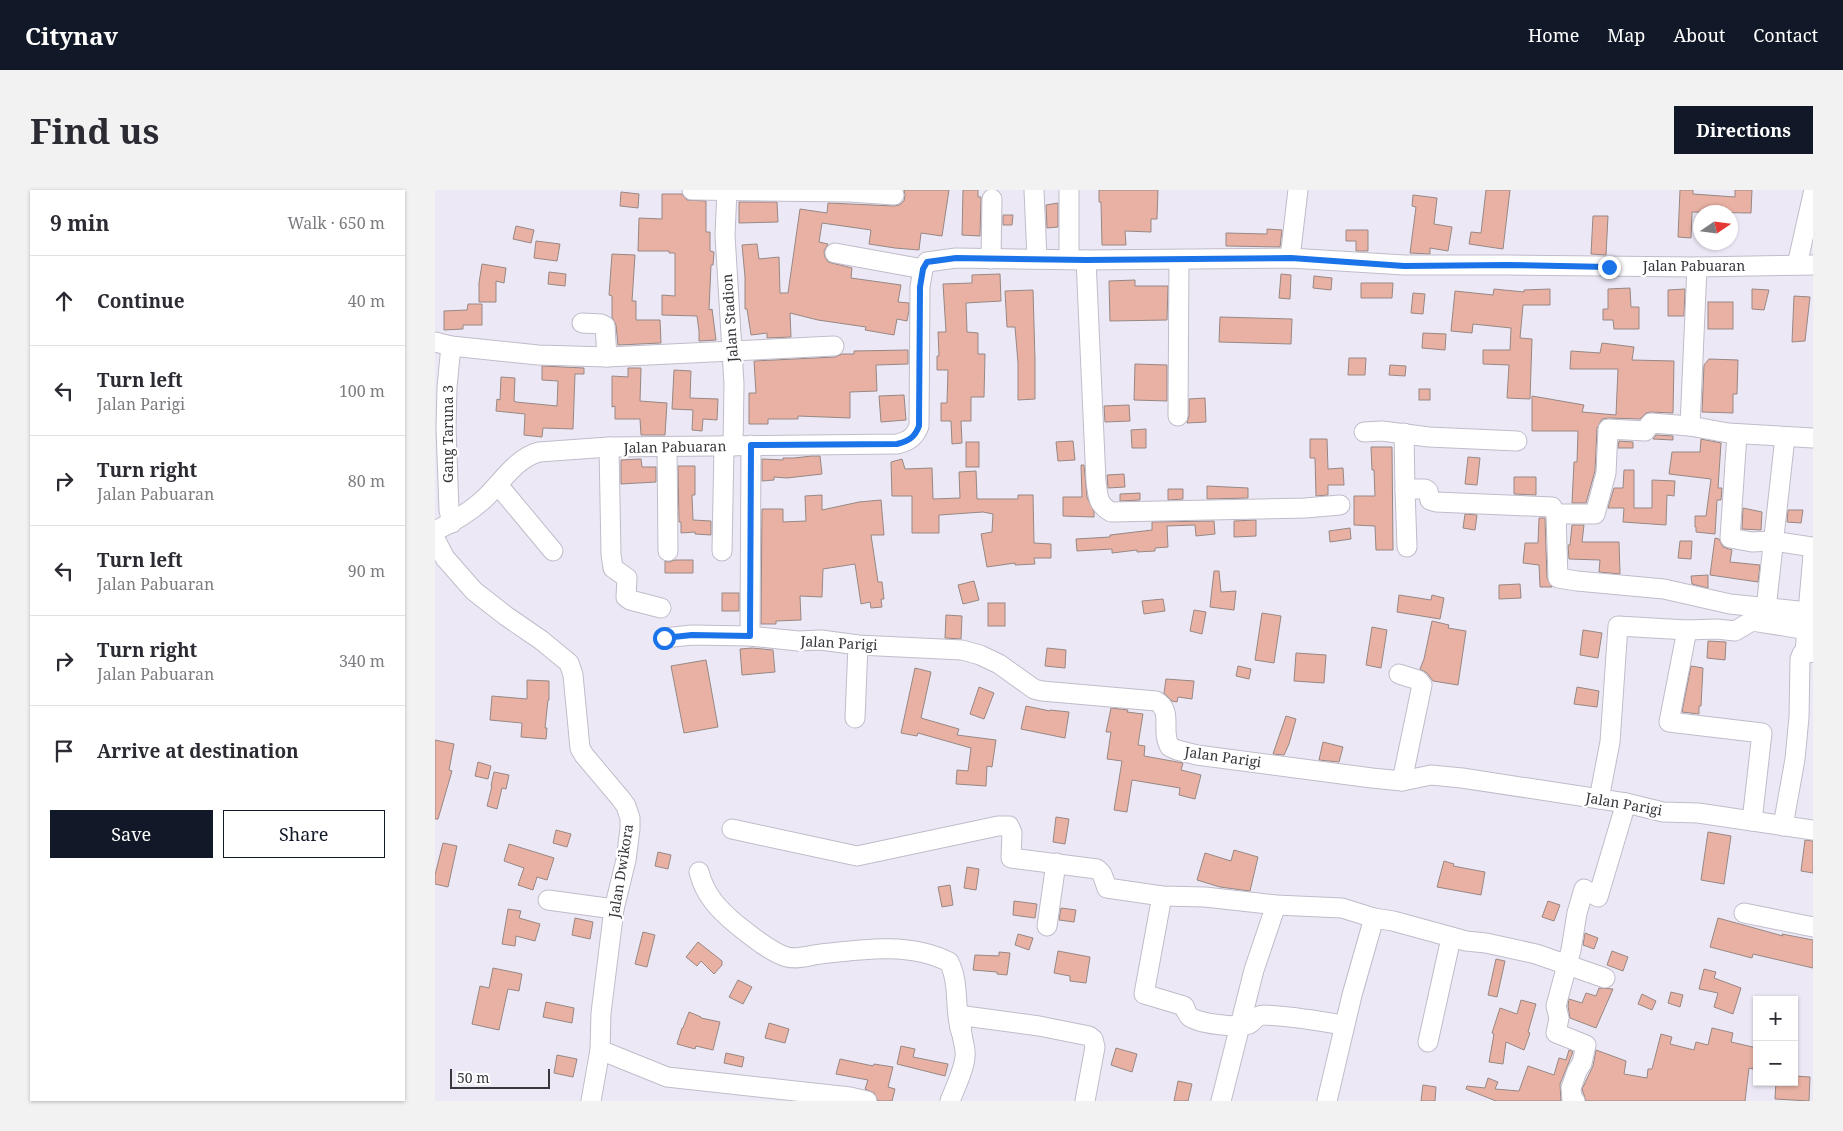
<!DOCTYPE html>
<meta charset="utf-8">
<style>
:root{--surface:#fff;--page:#f2f2f3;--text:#2b2b33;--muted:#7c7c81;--line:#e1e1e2;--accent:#111827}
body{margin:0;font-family:"Noto Serif",serif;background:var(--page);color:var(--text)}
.controls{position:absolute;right:15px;bottom:15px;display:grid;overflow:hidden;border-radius:0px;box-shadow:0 1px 4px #0004}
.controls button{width:45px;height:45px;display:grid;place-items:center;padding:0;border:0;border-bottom:1px solid var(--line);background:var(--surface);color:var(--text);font:25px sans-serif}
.compass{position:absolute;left:1258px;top:15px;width:45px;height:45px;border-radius:50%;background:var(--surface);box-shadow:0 1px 4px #0004;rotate:77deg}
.scale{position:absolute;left:15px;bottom:12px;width:100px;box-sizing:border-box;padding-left:5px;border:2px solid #39373c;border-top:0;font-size:14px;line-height:18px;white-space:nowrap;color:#39373c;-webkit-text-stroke:4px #fff;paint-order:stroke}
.stop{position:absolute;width:15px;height:15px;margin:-11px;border:4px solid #1a73e8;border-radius:50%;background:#fff}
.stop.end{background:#1a73e8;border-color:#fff;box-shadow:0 1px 5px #0008}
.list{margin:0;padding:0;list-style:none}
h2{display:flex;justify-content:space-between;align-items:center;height:65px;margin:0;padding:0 20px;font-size:21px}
h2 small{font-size:16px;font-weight:400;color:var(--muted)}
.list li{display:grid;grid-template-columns:32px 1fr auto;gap:15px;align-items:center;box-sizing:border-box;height:90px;padding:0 20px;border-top:1px solid var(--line)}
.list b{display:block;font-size:19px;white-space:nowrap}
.list p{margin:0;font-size:16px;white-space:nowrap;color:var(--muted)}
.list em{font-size:16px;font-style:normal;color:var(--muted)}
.actions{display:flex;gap:10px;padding:15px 20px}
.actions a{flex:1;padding:11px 0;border:1px solid var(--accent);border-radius:0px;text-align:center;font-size:18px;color:var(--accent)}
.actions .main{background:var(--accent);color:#fff}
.icon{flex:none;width:28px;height:28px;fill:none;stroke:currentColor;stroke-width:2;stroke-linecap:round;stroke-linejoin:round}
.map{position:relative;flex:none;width:1378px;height:911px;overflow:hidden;border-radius:0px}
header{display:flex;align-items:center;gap:30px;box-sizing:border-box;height:70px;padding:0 25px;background:var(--accent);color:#fff}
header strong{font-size:24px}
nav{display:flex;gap:28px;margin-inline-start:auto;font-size:18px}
.intro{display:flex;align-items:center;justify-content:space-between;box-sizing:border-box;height:120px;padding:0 30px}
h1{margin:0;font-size:35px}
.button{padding:12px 22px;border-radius:0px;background:var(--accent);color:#fff;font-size:18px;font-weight:700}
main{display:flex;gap:30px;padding:0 30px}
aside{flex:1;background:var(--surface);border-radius:0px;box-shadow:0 1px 4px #0004}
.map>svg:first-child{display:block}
.building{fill:#e8b1a4;stroke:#978884}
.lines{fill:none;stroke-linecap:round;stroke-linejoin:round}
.minor-casing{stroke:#c0bcc9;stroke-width:21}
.minor{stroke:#fff;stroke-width:19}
.route{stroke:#1a73e8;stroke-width:6}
.labels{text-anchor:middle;stroke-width:4.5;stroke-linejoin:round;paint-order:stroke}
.street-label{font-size:14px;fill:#39373c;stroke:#fff}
</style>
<header>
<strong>Citynav</strong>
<nav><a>Home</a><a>Map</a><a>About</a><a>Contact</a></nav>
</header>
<div class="intro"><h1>Find us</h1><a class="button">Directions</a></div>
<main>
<aside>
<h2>9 min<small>Walk · 650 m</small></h2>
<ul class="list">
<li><svg class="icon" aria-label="ahead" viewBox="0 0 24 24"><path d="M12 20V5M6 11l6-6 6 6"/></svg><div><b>Continue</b></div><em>40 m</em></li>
<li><svg class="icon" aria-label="left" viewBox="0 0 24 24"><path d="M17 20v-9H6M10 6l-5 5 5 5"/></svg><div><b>Turn left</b><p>Jalan Parigi</p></div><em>100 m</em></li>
<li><svg class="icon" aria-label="right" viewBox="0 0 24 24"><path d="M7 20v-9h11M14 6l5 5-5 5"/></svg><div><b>Turn right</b><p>Jalan Pabuaran</p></div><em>80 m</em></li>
<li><svg class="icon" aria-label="left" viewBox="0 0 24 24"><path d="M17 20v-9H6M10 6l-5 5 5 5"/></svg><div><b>Turn left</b><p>Jalan Pabuaran</p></div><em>90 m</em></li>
<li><svg class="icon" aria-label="right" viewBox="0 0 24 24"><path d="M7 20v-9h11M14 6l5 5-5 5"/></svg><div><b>Turn right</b><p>Jalan Pabuaran</p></div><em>340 m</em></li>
<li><svg class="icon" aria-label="arrive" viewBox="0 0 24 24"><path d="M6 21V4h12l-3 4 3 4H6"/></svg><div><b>Arrive at destination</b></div></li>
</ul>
<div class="actions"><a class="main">Save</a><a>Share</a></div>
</aside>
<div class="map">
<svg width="1378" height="911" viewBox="0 0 1378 911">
<rect width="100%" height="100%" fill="#ede8f6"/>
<!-- building -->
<g class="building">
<polygon points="469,0 514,0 507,46 486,43 484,60 460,58 434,54 436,40 387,33 384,52 393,54 389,61 390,67 393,72 417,78 416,88 466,95 463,112 474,113 474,120 472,131 462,129 459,145 430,140 431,137 383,130 355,123 356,147 332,148 332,143 316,145 312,119 310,119 310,87 307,55 322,54 324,69 344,67 345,103 353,103 365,19 392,23 393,13 459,16 464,15 469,11 470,5"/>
<polygon points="528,0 543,0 543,7 546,7 545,46 527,45"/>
<polygon points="664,0 723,0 722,29 716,29 716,42 690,41 691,55 667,55 666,12 664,12"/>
<polygon points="1051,0 1075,0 1068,59 1034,54 1036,42 1046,43"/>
<polygon points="1245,0 1258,0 1258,4 1300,7 1300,0 1317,0 1316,23 1257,22 1256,48 1243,47"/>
<polygon points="186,2 204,4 203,18 185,16"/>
<polygon points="227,4 247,4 252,10 271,11 271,42 275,42 275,61 279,62 278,75 276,75 274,120 277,119 281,150 264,151 264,141 262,126 227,125 227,105 240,106 240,63 234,63 234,61 203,61 204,28 227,29"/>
<polygon points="978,5 1002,8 999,34 1017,37 1013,61 995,58 995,64 975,63 981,17 977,16"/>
<polygon points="304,12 342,12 343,32 304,33"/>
<polygon points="623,13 623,37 612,38 611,15"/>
<polygon points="568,25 578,25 577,35 568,35"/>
<polygon points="1158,26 1173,26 1171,65 1156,64"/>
<polygon points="81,36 99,40 96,53 78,49"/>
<polygon points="832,39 847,40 845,57 791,56 791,43 832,44"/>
<polygon points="911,40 933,40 933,61 921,61 921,51 911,51"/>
<polygon points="101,51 125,54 122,71 99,68"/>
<polygon points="177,64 200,65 197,111 201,111 201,130 225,130 226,153 183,155 181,135 177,127 177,106 174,105"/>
<polygon points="47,74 71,78 69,93 61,91 61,112 44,112 44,93"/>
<polygon points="114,82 131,84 130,96 113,94"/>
<polygon points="565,84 566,111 531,113 532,142 543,143 543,164 550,164 549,207 536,207 536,231 526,231 527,253 517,254 516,231 506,231 506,213 512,213 513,180 502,180 502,166 504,166 503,142 511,142 508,94 537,93 537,85"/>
<polygon points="846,84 856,85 855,109 844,108"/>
<polygon points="879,86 897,88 896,100 878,98"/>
<polygon points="700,90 700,96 733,96 732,130 675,131 674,91"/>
<polygon points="926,93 958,93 957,108 926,108"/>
<polygon points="1195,98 1196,117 1204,117 1204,139 1179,139 1178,130 1168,130 1168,119 1173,119 1173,99"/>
<polygon points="1059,99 1089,102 1089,100 1115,99 1115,115 1088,115 1085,148 1097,149 1095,209 1072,208 1074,175 1048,174 1048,160 1075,160 1076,138 1038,134 1037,143 1016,141 1020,101 1058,105"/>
<polygon points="1250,99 1249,126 1233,126 1233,100"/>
<polygon points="1317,99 1334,100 1329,120 1317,119"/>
<polygon points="598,100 600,170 600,209 583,210 583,173 580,137 572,137 570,101"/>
<polygon points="978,103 990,104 988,124 976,123"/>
<polygon points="1359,106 1375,107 1370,151 1357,152"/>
<rect x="1273" y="112" width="25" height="27"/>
<polygon points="33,114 47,114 47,135 28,135 28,139 9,140 9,121 32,120"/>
<polygon points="785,127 857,129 856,154 784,152"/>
<polygon points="988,143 1011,144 1010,160 987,158"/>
<polygon points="1167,153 1199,157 1197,170 1239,171 1238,223 1216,222 1211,223 1205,229 1174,228 1167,229 1162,238 1160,281 1151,313 1137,313 1139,272 1142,272 1143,241 1097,241 1097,206 1149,215 1147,222 1181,225 1183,179 1135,179 1136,161 1165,163"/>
<polygon points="473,160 473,174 441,175 442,201 415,202 415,228 363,226 363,229 333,229 333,234 314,234 314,203 321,203 319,171 400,167 407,164 419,164 419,161"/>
<polygon points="914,168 931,168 930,185 913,185"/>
<polygon points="1274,169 1303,170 1302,204 1298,204 1298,223 1267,222 1269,175"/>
<polygon points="700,174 732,175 732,211 699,210"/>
<polygon points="955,175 971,176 970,186 954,185"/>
<polygon points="107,176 149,178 149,184 140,184 138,239 108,238 107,247 89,245 90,224 61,221 62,209 65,210 66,187 80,188 79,211 81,212 122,216 123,191 107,190"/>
<polygon points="193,178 206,178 205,211 232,213 230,245 206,245 205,229 180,229 180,216 177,217 177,186 193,187"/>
<polygon points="239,180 256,181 255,208 283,209 282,230 268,229 267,241 257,240 258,220 237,219"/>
<rect x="984" y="199" width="11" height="11"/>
<polygon points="469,205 471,230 446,232 444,206"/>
<polygon points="770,208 771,232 752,233 754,226 754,209"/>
<polygon points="694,215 695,231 670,232 669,216"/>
<polygon points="711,239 711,258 697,258 696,240"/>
<polygon points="1221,245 1238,246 1238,250 1218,249"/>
<polygon points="875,249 892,249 893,279 908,278 909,295 893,295 893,305 881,306 880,268 875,268"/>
<polygon points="1266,249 1286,253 1283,298 1287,298 1286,310 1282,310 1280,344 1261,342 1261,337 1260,337 1260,326 1271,326 1276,289 1234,284 1237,262 1265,262"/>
<polygon points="638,251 640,270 623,271 621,252"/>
<polygon points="1184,251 1198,252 1198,258 1183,258"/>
<rect x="531" y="252" width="13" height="25"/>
<polygon points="936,257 957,257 958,360 941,360 940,336 919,335 919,306 940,306 939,280 937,280"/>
<polygon points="377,266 385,266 387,284 352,288 339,287 339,290 327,291 327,269 348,270 348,268 359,268"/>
<polygon points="1033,267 1045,268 1042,295 1030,294"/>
<polygon points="206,269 207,277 221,277 221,292 186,294 186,270"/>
<polygon points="467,269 470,279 497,278 498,309 525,308 524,282 541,281 542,309 583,309 583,305 598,305 599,353 616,354 616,368 599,368 600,374 580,375 580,373 552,377 546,344 557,342 558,324 548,322 504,325 504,343 477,343 477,306 457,306 456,272"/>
<polygon points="646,275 649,275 652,307 659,322 659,327 628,326 628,307 647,307"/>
<polygon points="243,276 260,276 260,305 257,305 258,330 276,331 276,345 260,344 260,342 246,343 246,332 244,332"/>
<polygon points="1189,280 1199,280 1199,318 1217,318 1217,290 1240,291 1239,306 1232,305 1231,335 1188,332 1189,318 1173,318 1179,298 1188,298"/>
<polygon points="689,284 690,297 673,298 672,285"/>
<polygon points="1079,287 1101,287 1101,305 1079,304"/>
<polygon points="772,296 813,298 813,308 772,309"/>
<polygon points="733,299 748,299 748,309 733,310"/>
<polygon points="705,303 705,310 685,311 685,304"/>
<polygon points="387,305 387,320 424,312 446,310 449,345 436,345 443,392 447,392 449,409 446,409 447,417 436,418 435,412 426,414 420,374 388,379 387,407 365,406 366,430 341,431 341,434 326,434 327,319 348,319 348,332 371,331 370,306"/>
<polygon points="1308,318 1327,322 1326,340 1307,339"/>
<polygon points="1353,320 1368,320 1366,333 1352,332"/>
<polygon points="1030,324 1042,325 1040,340 1028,338"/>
<polygon points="1104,328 1110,328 1112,388 1117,397 1105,397 1104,375 1088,373 1090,353 1103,353"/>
<polygon points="821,330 821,346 799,347 799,331"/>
<polygon points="779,331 780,344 761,346 760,335 732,336 733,357 720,358 720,361 702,362 702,360 677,363 677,359 642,361 641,349 675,347 675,345 717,340 717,332"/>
<polygon points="1137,335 1149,335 1147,352 1184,352 1185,384 1164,382 1165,370 1134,369 1133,355 1135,355"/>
<polygon points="915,338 916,349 895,352 894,341"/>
<polygon points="1280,348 1284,349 1288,357 1297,360 1295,372 1325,375 1323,392 1275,385"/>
<polygon points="1245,351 1257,351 1256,369 1243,368"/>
<polygon points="240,370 258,370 258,383 230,383 230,371 234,372"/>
<polygon points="779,381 784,381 786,402 801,401 799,420 775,417"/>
<polygon points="1273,385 1273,398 1257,394 1256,386"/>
<polygon points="539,391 544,410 528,414 523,395"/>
<polygon points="1085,394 1086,408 1064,409 1064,395"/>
<rect x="287" y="403" width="17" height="18"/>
<polygon points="964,405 996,410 997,405 1009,408 1005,429 962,422"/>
<polygon points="728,409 730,421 709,424 707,411"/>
<rect x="553" y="413" width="17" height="23"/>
<polygon points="759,420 771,422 767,444 755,441"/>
<polygon points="827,423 846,426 839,473 820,470"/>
<polygon points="511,425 527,426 526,449 510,448"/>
<polygon points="997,431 1014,435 1013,438 1031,441 1023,495 998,491 992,483 985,479 989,469"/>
<polygon points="937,437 952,440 946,478 931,475"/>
<polygon points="1148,440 1167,443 1163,468 1145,465"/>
<polygon points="1273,451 1291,452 1290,470 1272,468"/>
<polygon points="317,458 338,460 340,482 307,485 305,459"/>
<polygon points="612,458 631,460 630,478 610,476"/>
<polygon points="861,463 891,465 889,493 859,491"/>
<polygon points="271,470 283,537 249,543 236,476"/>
<polygon points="803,476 816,479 814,489 801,486"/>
<polygon points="1256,476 1268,478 1266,516 1264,516 1264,524 1247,522"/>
<polygon points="480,478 496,482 486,528 524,539 522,545 561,550 557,577 552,576 551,596 521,594 522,580 533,581 536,558 483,543 482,546 466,543"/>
<polygon points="731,489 759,491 757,509 743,507 742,512 737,511 729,503"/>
<polygon points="92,490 114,491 114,510 113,510 110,538 112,538 111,549 86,547 87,533 55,530 57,506 92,509"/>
<polygon points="544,497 559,503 549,529 535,524"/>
<polygon points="1142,497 1164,501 1162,517 1139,514"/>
<polygon points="591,516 615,521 615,520 634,522 630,548 586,539"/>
<polygon points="676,518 693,520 692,522 708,524 703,555 710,556 709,566 748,573 746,580 766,585 760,609 744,605 745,598 697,590 692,622 679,620 687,571 672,569 676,542 671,542"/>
<polygon points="851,526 861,529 854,554 849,565 838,564"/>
<polygon points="0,550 19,554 14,580 17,581 3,629 0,629"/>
<polygon points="888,552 908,557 904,572 884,570"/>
<polygon points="43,572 56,576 53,589 40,586"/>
<polygon points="59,582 74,585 71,599 67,598 62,619 52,616 57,596 56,596"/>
<polygon points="621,627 634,629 630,654 618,652"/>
<polygon points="121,640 136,644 132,657 118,653"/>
<polygon points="1273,642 1296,646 1289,694 1266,690"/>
<polygon points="1370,650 1378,651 1378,683 1366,681"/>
<polygon points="8,653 22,656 13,697 0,694 0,685"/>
<polygon points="74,654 119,668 112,690 102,687 98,700 83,695 89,678 69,671"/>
<polygon points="799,660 823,667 815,701 785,697 762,690 770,663 796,671"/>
<polygon points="223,662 236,665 233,679 220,676"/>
<polygon points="1009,671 1019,674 1018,676 1050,682 1046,705 1002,697"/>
<polygon points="532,677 544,679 541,700 529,698"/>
<polygon points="515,695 518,715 507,717 503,697"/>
<polygon points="579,711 602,714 600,728 578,725"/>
<polygon points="1113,711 1125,715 1119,731 1107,727"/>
<polygon points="626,718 641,720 639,732 624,730"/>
<polygon points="73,719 86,721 84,728 105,734 100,751 81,746 80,756 67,754"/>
<polygon points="140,728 158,732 155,749 137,745"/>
<polygon points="1283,728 1348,746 1347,744 1378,750 1378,778 1318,764 1317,768 1275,757"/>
<polygon points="208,742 220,745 212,777 200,774"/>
<polygon points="1150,743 1163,748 1159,759 1148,755"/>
<polygon points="583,744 598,748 594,760 580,755"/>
<polygon points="263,752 287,771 287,775 279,784 266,771 262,776 251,767"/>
<polygon points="623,761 655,767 651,793 635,791 635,786 619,783"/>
<polygon points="1177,761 1193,767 1188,781 1172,775"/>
<polygon points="564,762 575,763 572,785 562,784 562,782 538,780 540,765 564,766"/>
<polygon points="1061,769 1070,771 1062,807 1053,805"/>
<polygon points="58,778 87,784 84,801 73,799 64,840 37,834 45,796 54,798"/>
<polygon points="1269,779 1281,782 1279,788 1306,798 1298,824 1279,817 1283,803 1264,799"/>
<polygon points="303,790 317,797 308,814 294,807"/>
<polygon points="1164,798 1178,799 1161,838 1135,828 1133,816 1134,809 1147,813 1151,803 1161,806"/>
<polygon points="1236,802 1248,805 1245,817 1233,813"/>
<polygon points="1207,804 1221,811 1217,820 1203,814"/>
<polygon points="1086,810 1101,814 1093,842 1095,843 1089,860 1071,852 1068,874 1054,872 1059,844 1057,843 1065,818 1082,824"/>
<polygon points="111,812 139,818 137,833 108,827"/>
<polygon points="254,822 266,827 266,828 285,832 278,860 261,856 260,859 242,854 247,838 248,838"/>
<polygon points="334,833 354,839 350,853 330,848"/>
<polygon points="1277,838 1298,843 1296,852 1322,858 1318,879 1314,878 1310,911 1151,911 1147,899 1158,876 1161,860 1191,871 1189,884 1212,888 1213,879 1217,879 1226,844 1237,847 1235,854 1259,860 1261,852 1273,855"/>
<polygon points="466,856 480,859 478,867 513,874 510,886 462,874"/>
<polygon points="681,858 702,864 697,882 676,875"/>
<polygon points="1134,860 1138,862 1125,894 1126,911 1061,911 1031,899 1032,896 1050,898 1053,888 1063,892 1060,899 1084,901 1093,876 1119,885 1124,868 1131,870"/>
<polygon points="291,863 309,867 307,877 289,873"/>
<polygon points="122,865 142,869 138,887 119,883"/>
<polygon points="405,869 438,876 439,874 458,877 453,897 460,899 457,911 443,911 439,903 430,899 433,890 401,884"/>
<polygon points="1359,886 1375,887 1374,911 1340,909 1341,892 1359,892"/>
<polygon points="743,891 757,894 753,911 739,911"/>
<polygon points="988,895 1001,897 1000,911 986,911"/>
</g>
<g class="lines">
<defs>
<g id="minor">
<polyline points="257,0 415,2 459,5"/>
<polyline points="292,0 290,45 299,194 298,256"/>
<polyline points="599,0 602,69"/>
<polyline points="400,63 488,79"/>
<polyline points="855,68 863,0"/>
<polyline points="556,69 557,9"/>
<polyline points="634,69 634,0"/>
<path d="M651 70 661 291C663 306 662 314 676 322L870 318 905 315"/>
<polyline points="1362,75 1378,4"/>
<polyline points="1262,77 1255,236 1216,233 1210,241 1173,239 1171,283 1160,324 1121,324 1123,388 1142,391 1229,399 1295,414 1373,422 1370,463"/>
<polyline points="147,133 166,134 170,136 172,167"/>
<polyline points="0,152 16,156 103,165 172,167 399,156"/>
<polyline points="16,156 12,197 11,238 14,320 17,333"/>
<polyline points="743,226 744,70"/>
<polyline points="1255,236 1293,243 1378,248"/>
<polyline points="929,242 947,241 994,247 1082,251"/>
<polyline points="969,243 970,299 990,299 993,301 995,310 1001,312 1117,317 1121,324"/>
<polyline points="1302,244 1295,348 1317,352 1338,351 1378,357"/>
<path d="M316 255 315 446 363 451 386 450 423 455 527 460 545 465 564 474 599 499 607 501 721 511C739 521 725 541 735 557L742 560 762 565 937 588 967 591 996 585 1027 588 1191 613 1228 622 1263 623 1378 640"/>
<polyline points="174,257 176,364 178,378 192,388 191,407 195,410 226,418"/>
<polyline points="232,257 233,361"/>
<polyline points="63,295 118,361"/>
<polyline points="970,299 972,357"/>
<path d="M0 341C18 332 34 323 49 309 66 293 81 268 104 262L174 257 462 254C474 251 480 247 484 236L485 97 488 79 492 72 521 68 651 70 855 68 969 75H1072L1262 77 1378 75"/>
<polyline points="0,349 10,368 39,401 71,426 106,450 134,473 138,485 145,558 149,565 186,609 191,616 195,628 195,639 191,670 179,719 166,823 165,860 156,911"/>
<polyline points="287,361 289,256"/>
<polyline points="1378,365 1373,422 1378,423"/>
<polyline points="1331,419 1350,247"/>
<polyline points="1252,440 1234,532 1327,543 1317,631"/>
<polyline points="229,448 257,445 315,446"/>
<polyline points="964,484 983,490 987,495 967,591"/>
<polyline points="420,528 423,455"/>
<polyline points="1164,609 1175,552 1183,436 1252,440 1282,439 1300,441 1317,431 1373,440"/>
<polyline points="1348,636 1360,569 1364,527 1365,469 1367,464 1378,462"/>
<polyline points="297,639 422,666 563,636 574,636 577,643 576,668 662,679 667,684 672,698 727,706 770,707 841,715 907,718 939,728 958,731 1031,751 1051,753 1101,764 1170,788"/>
<path d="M264 682C270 705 283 719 301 734 314 744 336 763 352 767 363 770 375 765 386 764 427 759 476 752 514 772 525 793 519 819 526 842"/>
<path d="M727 706 709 804 749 816C751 819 751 823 754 826 762 834 803 838 814 834 820 831 820 825 829 825 856 826 883 831 909 835"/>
<polyline points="113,710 179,719"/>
<polyline points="1309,723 1378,737"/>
<polyline points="612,736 621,673"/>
<polyline points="993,852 1016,748"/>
<polyline points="165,860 232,887 415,907 432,911"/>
<path d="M515 911C520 898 532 874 530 861 529 850 522 835 530 826L604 836 654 846 658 849 660 857 650 911"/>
<polyline points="786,911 819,780 841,715"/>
<polyline points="892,911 917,805 939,728"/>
<polyline points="1140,911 1137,910 1136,898 1142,881 1147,873 1151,855 1121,843 1124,828 1121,816 1136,760 1142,723 1149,699 1163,707 1191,613"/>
</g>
</defs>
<!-- minor casing -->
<use href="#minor" class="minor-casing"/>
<!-- minor -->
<use href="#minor" class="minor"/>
</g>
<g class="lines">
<!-- route -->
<path class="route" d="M229 448 257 445 315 446 316 255 462 254C474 251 480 247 484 236L485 97 488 79 492 72 521 68 651 70 856 68 969 76 1072 75 1174 77"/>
</g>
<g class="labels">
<!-- street labels -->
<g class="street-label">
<text x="1259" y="81">Jalan Pabuaran</text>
<text transform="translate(295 128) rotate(-94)" y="5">Jalan Stadion</text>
<text transform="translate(13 244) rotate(-90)" y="5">Gang Taruna 3</text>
<text transform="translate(240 257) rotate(-1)" y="5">Jalan Pabuaran</text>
<text transform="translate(404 453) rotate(3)" y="5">Jalan Parigi</text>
<text transform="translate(788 567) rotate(8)" y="5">Jalan Parigi</text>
<text transform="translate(1189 614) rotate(10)" y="5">Jalan Parigi</text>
<text transform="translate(186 681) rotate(-81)" y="5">Jalan Dwikora</text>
</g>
</g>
</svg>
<div class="controls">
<button>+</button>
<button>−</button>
</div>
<svg class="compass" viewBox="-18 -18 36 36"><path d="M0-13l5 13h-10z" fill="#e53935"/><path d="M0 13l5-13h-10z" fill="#7c7c81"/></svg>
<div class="scale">50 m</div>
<div class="stop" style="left:229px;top:448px"></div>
<div class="stop end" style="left:1174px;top:77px"></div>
</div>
</main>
